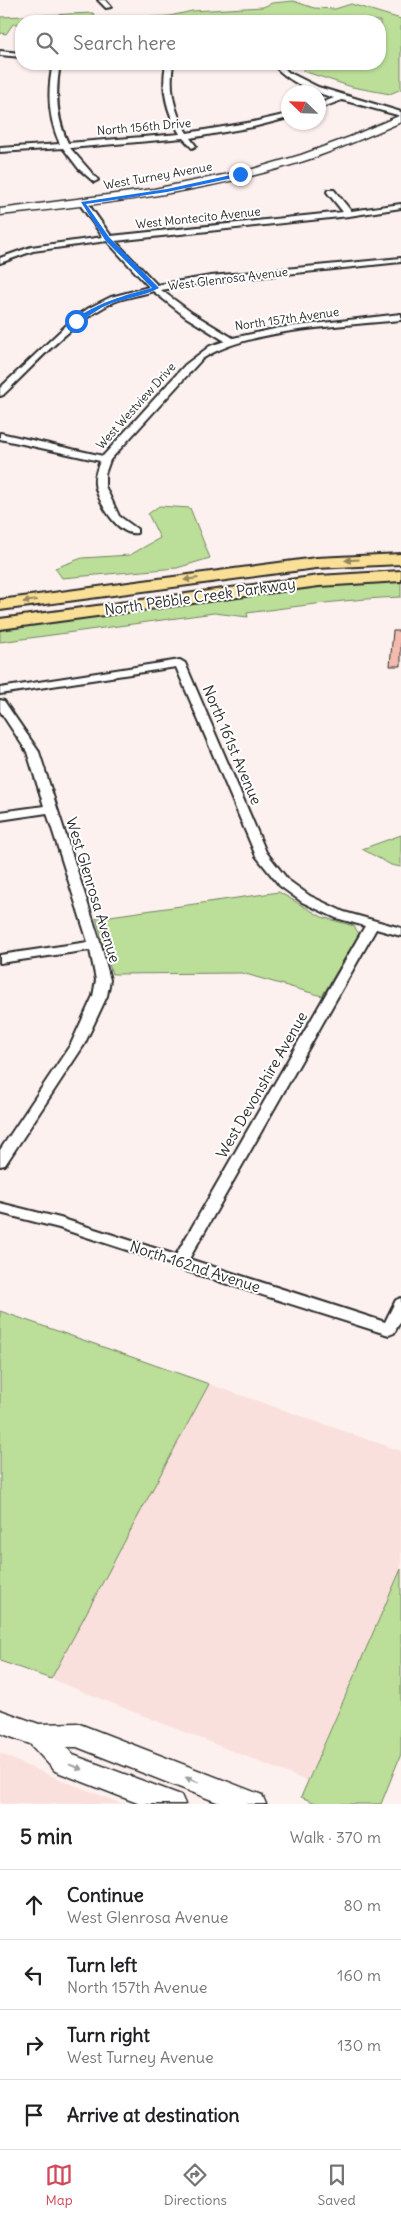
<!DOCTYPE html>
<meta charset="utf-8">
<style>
:root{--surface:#fff;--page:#f2f2f2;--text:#202124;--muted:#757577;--line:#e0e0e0;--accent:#d1495b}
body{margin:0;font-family:Delius,sans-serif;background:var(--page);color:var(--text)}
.compass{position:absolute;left:281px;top:85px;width:45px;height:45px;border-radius:50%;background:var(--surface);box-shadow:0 1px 4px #0004;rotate:293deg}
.stop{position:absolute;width:15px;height:15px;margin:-11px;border:4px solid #1a73e8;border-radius:50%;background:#fff}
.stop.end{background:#1a73e8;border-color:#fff;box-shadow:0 1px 5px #0008}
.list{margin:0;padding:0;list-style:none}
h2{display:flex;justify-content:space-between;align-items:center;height:65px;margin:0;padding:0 20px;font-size:21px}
h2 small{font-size:16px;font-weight:400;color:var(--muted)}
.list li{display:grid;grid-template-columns:32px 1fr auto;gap:15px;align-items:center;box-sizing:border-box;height:70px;padding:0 20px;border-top:1px solid var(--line)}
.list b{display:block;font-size:19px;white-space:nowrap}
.list p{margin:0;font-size:16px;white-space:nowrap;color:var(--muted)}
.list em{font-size:16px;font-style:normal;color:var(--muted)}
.icon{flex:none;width:28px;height:28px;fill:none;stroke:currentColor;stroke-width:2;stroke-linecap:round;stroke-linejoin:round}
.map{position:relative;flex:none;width:401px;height:1804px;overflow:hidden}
.search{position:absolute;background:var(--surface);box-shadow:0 1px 4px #0004;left:15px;right:15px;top:15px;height:55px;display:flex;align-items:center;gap:12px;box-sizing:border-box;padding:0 18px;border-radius:20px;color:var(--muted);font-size:19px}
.sheet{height:345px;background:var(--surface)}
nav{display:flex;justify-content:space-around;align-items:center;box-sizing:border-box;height:70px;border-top:1px solid var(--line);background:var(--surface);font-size:14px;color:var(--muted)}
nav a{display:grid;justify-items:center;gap:2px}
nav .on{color:var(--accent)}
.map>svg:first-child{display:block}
.built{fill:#fae0dc}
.green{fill:#bbde98;stroke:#738462}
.building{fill:#f4baaf;stroke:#2b2b2b}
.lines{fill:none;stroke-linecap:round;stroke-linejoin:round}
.street-casing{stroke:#2b2b2b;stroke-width:4}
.secondary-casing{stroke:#2b2b2b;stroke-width:3}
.primary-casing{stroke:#2b2b2b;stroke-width:4}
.street{fill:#fff;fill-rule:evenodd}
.secondary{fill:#fff;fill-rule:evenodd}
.primary{fill:#fadf96;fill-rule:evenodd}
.oneway{fill:#928560}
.oneway2{fill:#a0a0a0}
.route{fill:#1a73e8}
.labels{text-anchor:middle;stroke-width:4;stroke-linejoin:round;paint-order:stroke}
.far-street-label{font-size:12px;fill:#2b2b2b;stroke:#fff}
.street-label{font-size:15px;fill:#2b2b2b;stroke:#fff}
</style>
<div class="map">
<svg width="401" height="1804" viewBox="0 0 401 1804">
<rect width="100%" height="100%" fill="#fdf1ef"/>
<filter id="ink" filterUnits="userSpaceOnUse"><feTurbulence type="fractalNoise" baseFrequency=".02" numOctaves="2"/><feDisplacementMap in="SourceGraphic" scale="10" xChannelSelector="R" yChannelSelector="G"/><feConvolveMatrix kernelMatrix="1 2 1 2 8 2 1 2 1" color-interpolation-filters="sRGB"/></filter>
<g filter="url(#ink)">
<!-- built -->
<g class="built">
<polygon points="209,1384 401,1451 401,1569 307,1781 51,1679"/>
<polygon points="0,1753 27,1766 122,1804 0,1804"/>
</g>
<!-- green -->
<g class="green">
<polygon points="293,1 314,8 335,9 351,4 401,19 401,89 390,94 352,87 303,71 304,64 380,64 380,21 148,21 148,17 170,16 192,11 263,7 272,3"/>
<polygon points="93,13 97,18 114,20 143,19 141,21 21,21 21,24 13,24 6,34 0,33 0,17"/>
<polygon points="159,506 190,508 210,558 177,568 62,578 55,568 82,558 130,555 160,538 148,514"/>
<path d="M401 581V597C349 599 298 606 247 613L248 617 214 613 0 642V629L357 582Z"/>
<polygon points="401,835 401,867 391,865 362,849"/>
<polygon points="279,892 322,917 354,926 359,934 322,996 242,973 112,974 96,918"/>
<polygon points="0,1311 209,1384 51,1679 0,1661"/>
<polygon points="401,1569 401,1754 381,1804 318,1804 301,1797"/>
</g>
<!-- building -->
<polygon class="building" points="393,631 401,631 401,666 390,666"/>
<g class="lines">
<defs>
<g id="street">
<polygon points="98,0 105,0 111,7 106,8"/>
<polygon points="0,51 21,53 21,57 0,55"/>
<path d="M53 64H60C55 92 56 118 68 143L180 134C167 113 161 89 166 64H173C169 89 174 112 187 133L253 122 288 114V118L253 127 190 138 196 146 192 148 183 138 70 148 98 180 94 182 79 169 63 148 0 152V148L60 144C48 118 47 91 53 64Z"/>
<path d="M273 64H281L288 72 318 87 401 112V116L342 100 318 109V104L334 98C312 91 289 83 273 64Z"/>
<path d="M328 190H334L351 211 401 204V208L349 216 115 241 157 285 211 276 401 258V262L211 282 161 290 192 313 233 338 279 328 401 314V320C344 326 250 328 202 359L110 460 105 474V486L119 516 137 529V533C118 537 97 500 95 484 94 476 97 469 100 461L0 439V433L103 456 185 365 210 346 225 341 186 317 153 291C141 295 127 297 116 301 73 320 37 363 3 395L0 396V388L73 319 89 308 111 297 149 287 107 241 33 251 0 263V258L31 247 103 237 79 203 83 201H86L111 236 343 212 327 192Z"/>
<polygon points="180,660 185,663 266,852 288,880 310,896 344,912 401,928 401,936 376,929 189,1259 385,1322 396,1300 401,1298 401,1320 394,1333 389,1335 174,1267 173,1265 59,1228 0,1213 0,1203 60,1218 176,1255 365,926 336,918 302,902 280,886 256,856 176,667 0,694 0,688"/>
<polygon points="0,700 4,701 39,752 101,945 110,980 107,996 84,1045 5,1165 0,1166 0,1150 71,1044 93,996 96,980 90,950 0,963 0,955 88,942 47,813 0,820 0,812 44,806 27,752 0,711"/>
</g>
<g id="secondary">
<path d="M401 115V122C371 135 341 148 310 159 210 192 104 204 0 215V209L154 189 253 169 301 155 350 137Z"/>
<polygon points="0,1710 39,1724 77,1723 262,1795 266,1804 222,1804 77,1747 66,1747 73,1755 181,1795 185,1804 140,1804 55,1771 30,1744 0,1733"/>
</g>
<g id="primary">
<polygon points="401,554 401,564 316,568 0,610 0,600 316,558"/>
<polygon points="401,571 401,581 319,586 0,629 0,619 319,576"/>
</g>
</defs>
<!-- street casing -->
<use href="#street" class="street-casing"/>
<!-- secondary casing -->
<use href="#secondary" class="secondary-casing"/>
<!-- primary casing -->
<use href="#primary" class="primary-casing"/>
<!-- street -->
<use href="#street" class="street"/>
<!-- secondary -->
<use href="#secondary" class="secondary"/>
<!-- primary -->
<use href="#primary" class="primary"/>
</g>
<!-- one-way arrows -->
<defs><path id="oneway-solid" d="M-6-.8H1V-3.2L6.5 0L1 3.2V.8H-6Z" transform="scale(1.25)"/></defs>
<g class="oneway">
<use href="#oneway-solid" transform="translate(352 560) rotate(176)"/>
<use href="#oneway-solid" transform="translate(191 579) rotate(172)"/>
<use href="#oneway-solid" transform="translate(30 601) rotate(172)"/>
</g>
<g class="oneway2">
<use href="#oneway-solid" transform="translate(76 1767) rotate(21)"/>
<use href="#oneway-solid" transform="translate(192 1780) rotate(-159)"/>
</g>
</g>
<!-- route -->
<path class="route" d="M240 173 242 176 167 192 86 204 109 237 159 288C143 297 122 298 105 306 96 310 83 322 73 322V320C100 302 122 296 152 288L105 240 81 202 167 189Z"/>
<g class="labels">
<!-- far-street labels -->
<g class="far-street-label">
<text transform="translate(144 127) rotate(-5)" y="4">North 156th Drive</text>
<text transform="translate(158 176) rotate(-10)" y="4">West Turney Avenue</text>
<text transform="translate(198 218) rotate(-6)" y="4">West Montecito Avenue</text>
<text transform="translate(228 279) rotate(-7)" y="4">West Glenrosa Avenue</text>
<text transform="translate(287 319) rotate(-8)" y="4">North 157th Avenue</text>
<text transform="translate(136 406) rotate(-48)" y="4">West Westview Drive</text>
</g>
<!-- street labels -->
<g class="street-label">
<text transform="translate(200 597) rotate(-8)" y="5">North Pebble Creek Parkway</text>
<text transform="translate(232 745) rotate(67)" y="5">North 161st Avenue</text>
<text transform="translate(93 890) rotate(73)" y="5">West Glenrosa Avenue</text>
<text transform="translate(262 1085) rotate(-60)" y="5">West Devonshire Avenue</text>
<text transform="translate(195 1267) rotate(18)" y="5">North 162nd Avenue</text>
</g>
</g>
</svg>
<svg class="compass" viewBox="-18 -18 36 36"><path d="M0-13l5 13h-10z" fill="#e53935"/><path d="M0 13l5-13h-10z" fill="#757577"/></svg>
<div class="stop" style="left:76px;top:321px"></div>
<div class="stop end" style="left:240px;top:174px"></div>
<div class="search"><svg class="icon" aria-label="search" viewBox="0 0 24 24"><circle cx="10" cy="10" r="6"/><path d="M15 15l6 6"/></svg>Search here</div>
</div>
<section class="sheet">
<h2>5 min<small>Walk · 370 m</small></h2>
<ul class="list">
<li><svg class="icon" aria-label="ahead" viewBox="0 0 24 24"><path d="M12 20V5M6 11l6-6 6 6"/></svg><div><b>Continue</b><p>West Glenrosa Avenue</p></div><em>80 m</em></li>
<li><svg class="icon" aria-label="left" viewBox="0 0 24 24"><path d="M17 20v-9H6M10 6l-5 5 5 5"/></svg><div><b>Turn left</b><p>North 157th Avenue</p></div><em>160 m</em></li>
<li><svg class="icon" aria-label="right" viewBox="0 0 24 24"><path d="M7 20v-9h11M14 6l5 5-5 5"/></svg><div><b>Turn right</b><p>West Turney Avenue</p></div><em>130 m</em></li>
<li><svg class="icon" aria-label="arrive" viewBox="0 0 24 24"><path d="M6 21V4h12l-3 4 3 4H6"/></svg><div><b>Arrive at destination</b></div></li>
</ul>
</section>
<nav>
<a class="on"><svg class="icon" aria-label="map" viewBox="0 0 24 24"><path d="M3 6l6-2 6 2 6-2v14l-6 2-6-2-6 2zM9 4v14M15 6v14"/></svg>Map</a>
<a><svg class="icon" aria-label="directions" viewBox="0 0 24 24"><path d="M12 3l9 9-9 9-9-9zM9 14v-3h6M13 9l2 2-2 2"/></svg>Directions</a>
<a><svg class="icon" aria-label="saved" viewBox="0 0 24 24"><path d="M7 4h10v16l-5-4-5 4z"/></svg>Saved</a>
</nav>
